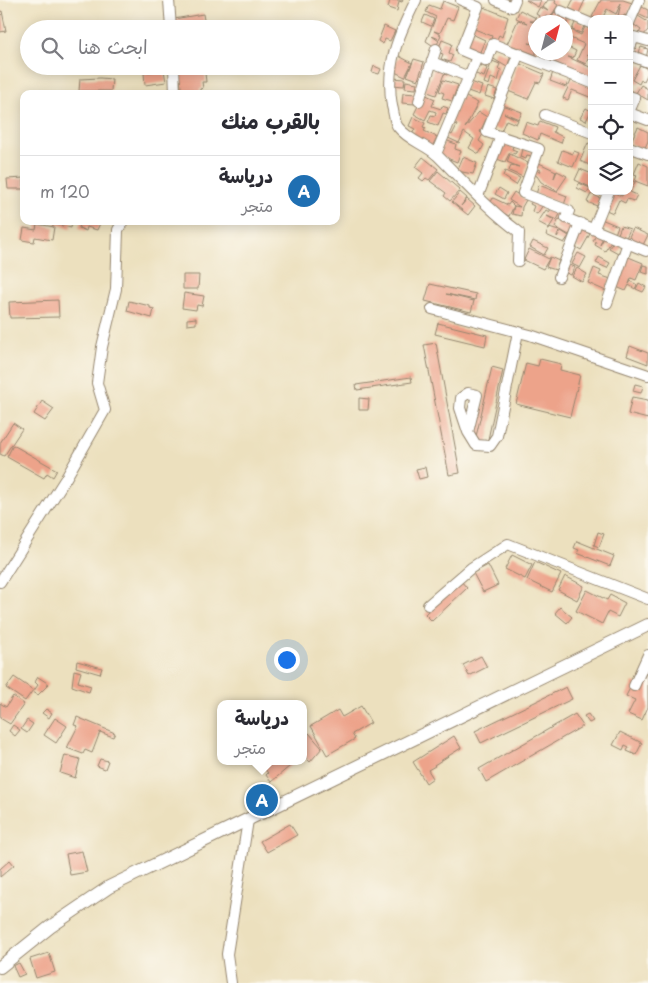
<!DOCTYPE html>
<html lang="ar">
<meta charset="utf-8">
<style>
:root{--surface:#fff;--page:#f7f7f7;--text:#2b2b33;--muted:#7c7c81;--line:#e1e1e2;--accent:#1f6fb2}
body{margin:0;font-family:"Playpen Sans","Playpen Sans Arabic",sans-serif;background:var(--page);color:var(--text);direction:rtl}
.controls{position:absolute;right:15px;top:15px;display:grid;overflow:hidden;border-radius:10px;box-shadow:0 2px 12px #0003}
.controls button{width:45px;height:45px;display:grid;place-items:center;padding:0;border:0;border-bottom:1px solid var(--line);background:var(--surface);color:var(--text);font:25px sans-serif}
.compass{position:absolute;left:528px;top:15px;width:45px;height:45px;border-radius:50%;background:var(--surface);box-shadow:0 2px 12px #0003;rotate:36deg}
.you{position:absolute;left:286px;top:659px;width:18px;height:18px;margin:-12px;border:4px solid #fff;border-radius:50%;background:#1a73e8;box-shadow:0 0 0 8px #1a73e833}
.badge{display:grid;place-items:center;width:32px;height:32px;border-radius:50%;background:var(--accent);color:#fff;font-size:16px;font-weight:700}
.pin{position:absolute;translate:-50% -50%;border:2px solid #fff;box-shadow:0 1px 5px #0006}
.popup{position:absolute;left:217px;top:700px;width:90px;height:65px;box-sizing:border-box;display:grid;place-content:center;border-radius:10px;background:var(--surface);filter:drop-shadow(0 1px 4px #0005);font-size:16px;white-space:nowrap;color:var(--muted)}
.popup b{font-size:19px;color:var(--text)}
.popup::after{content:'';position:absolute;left:50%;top:100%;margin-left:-10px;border:10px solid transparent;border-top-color:var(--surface)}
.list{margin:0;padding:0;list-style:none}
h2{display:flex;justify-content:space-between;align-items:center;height:65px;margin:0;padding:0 20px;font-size:21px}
h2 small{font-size:16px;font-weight:400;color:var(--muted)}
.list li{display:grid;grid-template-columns:32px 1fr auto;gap:15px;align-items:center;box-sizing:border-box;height:70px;padding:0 20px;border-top:1px solid var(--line)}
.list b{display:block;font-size:19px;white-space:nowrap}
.list p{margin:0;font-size:16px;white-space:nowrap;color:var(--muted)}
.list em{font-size:16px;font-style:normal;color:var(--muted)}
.icon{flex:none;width:28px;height:28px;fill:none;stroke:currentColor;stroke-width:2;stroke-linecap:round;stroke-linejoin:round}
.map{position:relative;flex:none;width:648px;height:983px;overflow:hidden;direction:ltr}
.search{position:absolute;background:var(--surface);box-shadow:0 2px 12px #0003;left:20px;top:20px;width:320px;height:55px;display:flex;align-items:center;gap:12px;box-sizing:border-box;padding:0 18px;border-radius:28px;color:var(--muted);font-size:19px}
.panel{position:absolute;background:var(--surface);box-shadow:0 2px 12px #0003;left:20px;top:90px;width:320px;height:135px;border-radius:10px;direction:rtl}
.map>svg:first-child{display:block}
.building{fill:#eda38a}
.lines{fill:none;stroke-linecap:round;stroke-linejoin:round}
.minor-casing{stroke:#94856e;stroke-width:12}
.major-casing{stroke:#94856e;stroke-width:14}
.minor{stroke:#fff;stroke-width:10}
.major{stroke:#fff;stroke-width:12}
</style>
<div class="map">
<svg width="648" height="983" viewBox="0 0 648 983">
<rect width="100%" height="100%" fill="#fbf7ec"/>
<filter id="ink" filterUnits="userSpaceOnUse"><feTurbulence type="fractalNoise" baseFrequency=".02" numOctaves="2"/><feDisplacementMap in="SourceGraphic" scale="10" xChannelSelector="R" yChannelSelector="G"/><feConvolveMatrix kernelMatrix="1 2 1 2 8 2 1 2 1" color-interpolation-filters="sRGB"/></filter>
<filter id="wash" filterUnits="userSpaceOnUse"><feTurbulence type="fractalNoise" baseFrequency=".0096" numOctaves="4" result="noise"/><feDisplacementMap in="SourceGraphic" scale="20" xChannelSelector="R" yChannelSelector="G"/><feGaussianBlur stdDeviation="1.12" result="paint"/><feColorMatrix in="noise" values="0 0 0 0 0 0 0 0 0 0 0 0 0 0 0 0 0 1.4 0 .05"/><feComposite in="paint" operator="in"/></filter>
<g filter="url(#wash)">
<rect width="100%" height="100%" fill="#ece0be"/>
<g id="blocks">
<!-- building -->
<g class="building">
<polygon points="390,0 403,0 402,2 399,1 397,11 388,8"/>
<polygon points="526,0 540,0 541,1 538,7"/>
<polygon points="548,0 556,0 555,3 558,5 550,18 546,16 543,22 540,22 542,18 536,14 540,7 548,11 543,7"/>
<polygon points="573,0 585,0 579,13 569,8"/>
<polygon points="601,0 623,0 632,3 628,16 624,15 624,17 618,16 621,3 616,14 607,9 602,19 592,17"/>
<polygon points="443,1 458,7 453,20 447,18 440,33 434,31 441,35 439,39 432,36 439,41 435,47 426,41 436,17 426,12 429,5 440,9"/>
<polygon points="481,6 508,17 502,37 499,35 496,41 491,39 492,36 472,28"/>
<polygon points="640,6 648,10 648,19 636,13"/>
<polygon points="520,10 536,18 534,21 530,21 536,23 532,37 536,30 536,45 529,43 536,45 536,55 507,44 518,20 527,23 516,18"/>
<polygon points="2,11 6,31 0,32 0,12"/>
<polygon points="554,12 569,18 566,27 566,22 550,22"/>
<polygon points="203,14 205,26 175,29 174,19"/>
<polygon points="425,15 434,19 431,26 422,22"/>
<polygon points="638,16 648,22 648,30 643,36 639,33 641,30 633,24"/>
<polygon points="576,20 585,24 581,33 572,30"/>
<polygon points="586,25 592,27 592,56 587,55 589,56 586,64 577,60 584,44 568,37 571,30 581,35"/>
<polygon points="384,26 395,31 390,41 385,39 383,44 378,41"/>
<polygon points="470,33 485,40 479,54 464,48"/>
<polygon points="442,40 452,44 449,53 453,55 450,62 441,59 443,54 437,52"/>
<polygon points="566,46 576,51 573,58 568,57 592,68 592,79 545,58 548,52 566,52"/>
<polygon points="641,47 648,49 646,59 638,55"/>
<polygon points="495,50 511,56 507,67 492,58"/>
<polygon points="399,56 412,63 405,77 391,70"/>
<polygon points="414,59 424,62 418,80 407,76"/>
<polygon points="492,61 500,64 498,69 501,70 498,81 491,78 489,85 484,83"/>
<polygon points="518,63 544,74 540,83 536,82 528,99 508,91"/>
<polygon points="477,64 487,68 484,77 473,73"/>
<polygon points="640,65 648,69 648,73 644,81 641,80 639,84 632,80"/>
<polygon points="178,66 215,66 216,72 205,73 206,82 202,82 203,88 200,89 200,94 182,94"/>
<polygon points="374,66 381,69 379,74 372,72"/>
<polygon points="435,66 448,72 447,75 444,74 436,95 425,91"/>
<polygon points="164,70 166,82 145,85 144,73"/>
<polygon points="553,72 569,78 566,87 550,81"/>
<polygon points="100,78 112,79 111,91 79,91 80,79"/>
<polygon points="393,78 405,79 404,86 393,85"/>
<polygon points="572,79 592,87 592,98 572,90 568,100 563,98"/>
<polygon points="443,80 458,85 452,101 442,98 444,93 439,91"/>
<polygon points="406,81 417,83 416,89 405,88"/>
<polygon points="468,81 482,86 479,95 465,90"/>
<polygon points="641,85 648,89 648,100 636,93"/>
<polygon points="488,87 497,90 494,99 485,96"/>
<polygon points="403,93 416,94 415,104 402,103"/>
<polygon points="424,94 435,99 432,106 441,109 442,106 448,108 446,114 443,113 438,126 428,122 431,115 435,116 436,112 430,110 425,120 414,114"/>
<polygon points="462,95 478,103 465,128 479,112 487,117 480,132 483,134 479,141 484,145 479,154 469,148 474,139 464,132 459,143 446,137 448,133 452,135 457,125 450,122"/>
<polygon points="500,104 522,112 519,119 504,113 518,120 516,124 506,120 501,131 491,127"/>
<polygon points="586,108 591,111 586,121 580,118"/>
<polygon points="413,117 425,123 423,127 426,128 424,131 437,137 432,147 411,136 415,129 409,126"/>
<polygon points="540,121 555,127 553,132 563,137 561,143 540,134 538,140 522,133 526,122 538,126"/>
<polygon points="638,127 648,132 648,141 644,150 630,143"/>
<polygon points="445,140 456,144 455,149 461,151 457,162 439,155"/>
<polygon points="505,142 513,146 512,149 517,151 515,154 510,152 505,162 497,159"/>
<polygon points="588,143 592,145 592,166 580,161"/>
<polygon points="522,149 533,152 531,156 527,155 526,159 520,157"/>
<polygon points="562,150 573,154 574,151 579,153 573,167 558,161"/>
<polygon points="510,154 528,163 523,177 509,171 511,165 519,167 507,162"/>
<polygon points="423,157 438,169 429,180 426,178 423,181 419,178 423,173 415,167"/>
<polygon points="463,157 477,163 473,174 457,171"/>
<polygon points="537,162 556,171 554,178 557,171 567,176 557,191 541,182 537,176 532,174 535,169 540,172 541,170 535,167"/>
<polygon points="639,162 648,166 648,186 635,181 637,175 634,174"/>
<polygon points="580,169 592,174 592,188 575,180"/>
<polygon points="438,171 460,190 450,201 444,196 446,193 430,181"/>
<polygon points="505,171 520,178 516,185 503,176"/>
<polygon points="24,178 24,189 8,189 7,179"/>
<polygon points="629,179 635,182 630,192 637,195 634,201 627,199 625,203 619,200 613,213 604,209 612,192 622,196 624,191 629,191"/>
<polygon points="579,183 590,188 587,193 577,188"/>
<polygon points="539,185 567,196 564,205 536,194"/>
<polygon points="499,188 507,193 504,199 495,194"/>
<polygon points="460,192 467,198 461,206 467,199 475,206 468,215 452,202"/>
<polygon points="514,192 526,200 522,207 521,216 512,214 514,206 509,216 489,206 493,198 508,205 510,202 514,206 520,207 509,200"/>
<polygon points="591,194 600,198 597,206 587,202"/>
<polygon points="533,199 543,205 537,214 532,211 534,206 530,204"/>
<polygon points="552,208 561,212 557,220 547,216 554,220 549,228 538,222 546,210 549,212"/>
<polygon points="559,219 574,227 569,235 555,227"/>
<polygon points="601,219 618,226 615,234 597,226"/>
<polygon points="55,221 72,221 71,228 55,224"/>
<polygon points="81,221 101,221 97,230 87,227 86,231 79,228"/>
<polygon points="37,224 54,227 52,240 35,237 34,242 22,240 24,228 36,230"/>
<polygon points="621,226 630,229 626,238 618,234"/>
<polygon points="549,228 559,231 557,237 561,231 569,236 564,243 546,235"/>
<polygon points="633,228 648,235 643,245 628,239"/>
<polygon points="581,229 590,234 581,250 576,247 578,243 574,241"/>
<polygon points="596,235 603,237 600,245 604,238 611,242 605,251 595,245 596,242 593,241"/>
<polygon points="533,241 548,248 544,255 530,247"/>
<polygon points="614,241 622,247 618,253 609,248"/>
<polygon points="529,249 549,259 543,269 524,260"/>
<polygon points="578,253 586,257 580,268 572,264"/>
<polygon points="626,256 643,263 636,280 631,278 629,284 631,281 637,285 635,289 629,285 626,291 614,286"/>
<polygon points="550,257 559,261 556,270 546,267"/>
<polygon points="599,257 610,263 607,268 596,263"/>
<polygon points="567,264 575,267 571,275 564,272"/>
<polygon points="643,265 648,266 648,274 641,272"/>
<polygon points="577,268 587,274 582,282 572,276"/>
<polygon points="594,268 601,271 599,275 611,279 606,291 588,283"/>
<polygon points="183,275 199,275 198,289 183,289"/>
<polygon points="639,283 646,287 643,292 636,289"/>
<polygon points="430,284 476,294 475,300 446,294 474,301 471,312 425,301"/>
<polygon points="184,293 204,296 202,306 197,305 196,310 182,308"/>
<polygon points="58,300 59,317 10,318 9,302"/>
<polygon points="129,301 150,306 150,308 154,309 152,318 127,311"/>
<polygon points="196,318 196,324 187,325 187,319"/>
<polygon points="438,323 487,335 485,346 435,334"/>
<polygon points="436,343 460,473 449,475 424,345"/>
<polygon points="630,346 648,353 648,364 627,356"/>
<polygon points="540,359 561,364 560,370 580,375 570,417 516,404 526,363 538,366"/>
<polygon points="492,367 503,370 487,444 475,441"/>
<polygon points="411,377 412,382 357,390 356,385"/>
<polygon points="635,384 643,386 641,393 633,391"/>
<polygon points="632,397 648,400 648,419 628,414"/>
<polygon points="359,398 369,399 368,410 359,410"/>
<polygon points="42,401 54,409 45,421 34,414"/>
<polygon points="13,423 22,429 4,456 0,454 0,443"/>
<polygon points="13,445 57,470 53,477 47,473 44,478 7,457"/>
<polygon points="425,467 427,477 419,479 416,469"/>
<polygon points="598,532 604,534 599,547 594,545"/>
<polygon points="577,541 614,556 610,566 577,553 579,550 574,548"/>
<polygon points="512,555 532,565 525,579 505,569"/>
<polygon points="535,562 561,574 552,592 527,580"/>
<polygon points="488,565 498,585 483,592 473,573"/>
<polygon points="565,576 584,586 577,600 558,590"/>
<polygon points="460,580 467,588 432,621 425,614"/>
<polygon points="587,590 607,600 610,595 625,603 618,617 608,612 602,624 576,611"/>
<polygon points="560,607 572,617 567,623 555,613"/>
<polygon points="481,656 487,667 469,676 463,665"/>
<polygon points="77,661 102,668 100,674 76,667"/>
<polygon points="74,670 81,672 78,682 91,686 89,692 72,686"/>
<polygon points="646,673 648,674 648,707 642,720 628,714 635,700 626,696 633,682 640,685"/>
<polygon points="14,677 33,690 25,701 6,688"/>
<polygon points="38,677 49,684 38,695 33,692 38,685 35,682"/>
<polygon points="566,687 572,699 481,743 475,731"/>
<polygon points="13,696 24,704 10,724 0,718 0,703 6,707"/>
<polygon points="361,706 371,723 352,734 355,739 327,755 311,726 338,710 342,717"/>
<polygon points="46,709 52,713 49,718 42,713"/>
<polygon points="575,714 583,726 486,782 479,769"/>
<polygon points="588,714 593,721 589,723 584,716"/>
<polygon points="77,717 115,733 113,737 100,732 92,753 85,750 83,754 67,748 78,726 74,725"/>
<polygon points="55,718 67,726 56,743 44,735"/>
<polygon points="27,720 33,724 27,733 21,729"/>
<polygon points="13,725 20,730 15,736 9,731"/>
<polygon points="620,732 642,743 636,755 627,751 629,747 625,745 623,750 613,745"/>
<polygon points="309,733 322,748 310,762 303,755 303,738"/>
<polygon points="454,736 461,748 434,765 435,766 428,770 433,778 426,783 413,762"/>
<polygon points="65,755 80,759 75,778 60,773"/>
<polygon points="100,759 108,761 105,769 97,766"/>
<polygon points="258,761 296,761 271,782 266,775 268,773"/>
<polygon points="290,824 297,835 267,852 260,841"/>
<polygon points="82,851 87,872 70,875 66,854"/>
<polygon points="10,860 14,865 0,877 0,869"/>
<polygon points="49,953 55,972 36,978 30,959"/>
<polygon points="19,963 25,974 18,977 13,966"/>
</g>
</g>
</g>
<g filter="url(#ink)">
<use href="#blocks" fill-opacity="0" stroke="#94856e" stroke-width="1"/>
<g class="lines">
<defs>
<g id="minor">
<polyline points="169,0 171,29"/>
<path d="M416 0C398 36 385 65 392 106 394 112 394 122 398 127 409 141 427 145 438 156 465 183 489 210 519 232L518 261"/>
<polyline points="461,0 478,7 461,50 487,61 493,44 592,83"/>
<polyline points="496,0 512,7 515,0"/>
<polyline points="561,11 592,24"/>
<polyline points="629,23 639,0"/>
<polyline points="629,50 634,37 648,41"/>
<polyline points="519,53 487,132 539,149 523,193 569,211 566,218 646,251"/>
<polyline points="629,55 648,62"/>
<polyline points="432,62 469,77"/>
<polyline points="174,66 175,94"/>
<polyline points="629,96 635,98 629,112"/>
<polyline points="419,101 436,49"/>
<polyline points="629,113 648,120"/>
<polyline points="545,115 592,133"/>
<polyline points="629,147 648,154"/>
<polyline points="436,154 477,57"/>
<polyline points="478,196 501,136"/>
<polyline points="594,228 609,191"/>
<polyline points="559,277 580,223"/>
<polyline points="607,303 628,243"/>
<polyline points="432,309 530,335 648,375"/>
<polyline points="468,432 460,408 461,398 468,393 477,395 468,432 476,445 490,446 497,436 518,332"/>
<polyline points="0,582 66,478 105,410 97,383 102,347 116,289 118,230 123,221"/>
<polyline points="428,605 471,568 508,544 648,599"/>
<polyline points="634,686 648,655"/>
<polyline points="231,983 227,954 248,820"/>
</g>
<polyline id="major" points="0,967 50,927 109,887 648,625"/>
</defs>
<!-- minor casing -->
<use href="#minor" class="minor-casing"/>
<!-- major casing -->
<use href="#major" class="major-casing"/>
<!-- minor -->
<use href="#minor" class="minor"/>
<!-- major -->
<use href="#major" class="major"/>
</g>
</g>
</svg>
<div class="controls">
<button>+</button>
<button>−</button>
<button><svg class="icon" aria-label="locate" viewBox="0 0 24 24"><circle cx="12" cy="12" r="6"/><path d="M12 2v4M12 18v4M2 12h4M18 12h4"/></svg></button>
<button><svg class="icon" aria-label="layers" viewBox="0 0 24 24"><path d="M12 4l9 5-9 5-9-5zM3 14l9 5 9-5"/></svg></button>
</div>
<svg class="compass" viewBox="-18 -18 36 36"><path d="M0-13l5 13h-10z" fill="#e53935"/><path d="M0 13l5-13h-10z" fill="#7c7c81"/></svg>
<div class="you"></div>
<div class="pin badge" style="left:262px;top:800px">A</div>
<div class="popup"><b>درياسة</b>متجر</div>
<div class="search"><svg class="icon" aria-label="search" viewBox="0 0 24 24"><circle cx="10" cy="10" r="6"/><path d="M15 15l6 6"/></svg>ابحث هنا</div>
<section class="panel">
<h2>بالقرب منك<small></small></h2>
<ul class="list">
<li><span class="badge">A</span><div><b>درياسة</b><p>متجر</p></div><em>120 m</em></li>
</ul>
</section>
</div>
